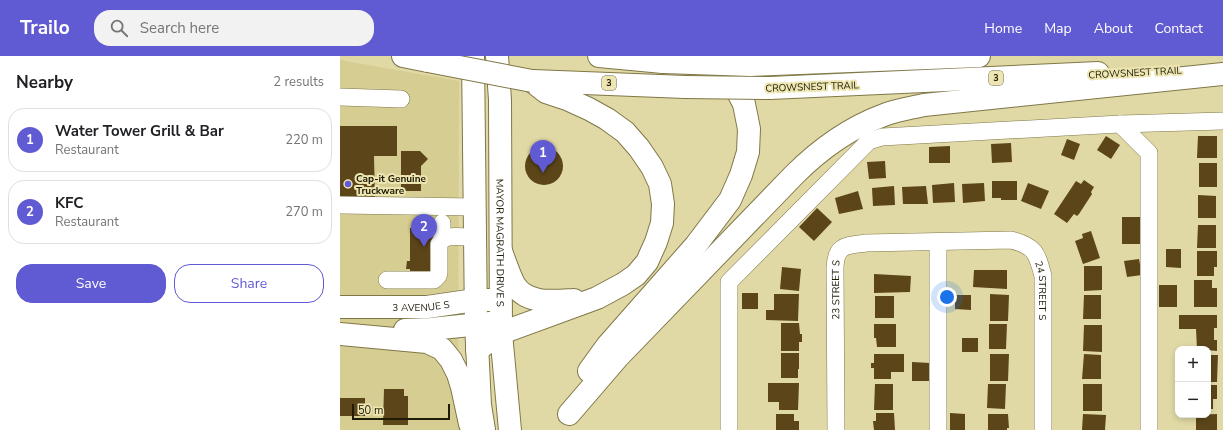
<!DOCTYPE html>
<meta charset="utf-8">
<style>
:root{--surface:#fff;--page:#f2f2f2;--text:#202124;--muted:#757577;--line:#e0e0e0;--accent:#605ad3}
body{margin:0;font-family:"Nunito Sans",sans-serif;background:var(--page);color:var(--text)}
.controls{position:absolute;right:12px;bottom:12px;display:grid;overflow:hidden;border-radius:8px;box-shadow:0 2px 6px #0003}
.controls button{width:36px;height:36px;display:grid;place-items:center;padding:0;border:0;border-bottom:1px solid var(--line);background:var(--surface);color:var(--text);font:20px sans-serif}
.scale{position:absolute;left:12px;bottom:10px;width:98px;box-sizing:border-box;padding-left:4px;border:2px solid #1e1b07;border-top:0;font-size:11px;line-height:14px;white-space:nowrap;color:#1e1b07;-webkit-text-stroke:3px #eee6b2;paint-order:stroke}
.you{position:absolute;left:607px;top:241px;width:14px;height:14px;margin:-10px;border:3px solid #fff;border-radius:50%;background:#1a73e8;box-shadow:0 0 0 6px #1a73e833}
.badge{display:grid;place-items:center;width:26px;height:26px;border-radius:50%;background:var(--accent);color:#fff;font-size:13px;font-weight:700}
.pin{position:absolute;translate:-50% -33px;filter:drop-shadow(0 1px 2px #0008)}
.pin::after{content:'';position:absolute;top:21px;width:14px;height:12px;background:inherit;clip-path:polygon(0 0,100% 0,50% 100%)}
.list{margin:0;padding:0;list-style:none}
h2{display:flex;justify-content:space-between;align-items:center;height:52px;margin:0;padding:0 16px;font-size:17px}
h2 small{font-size:13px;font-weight:400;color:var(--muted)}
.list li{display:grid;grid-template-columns:26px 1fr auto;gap:12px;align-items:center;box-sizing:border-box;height:64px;margin:0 8px 8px;padding:0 8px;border:1px solid var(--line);border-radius:16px}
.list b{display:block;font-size:15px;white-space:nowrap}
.list p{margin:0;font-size:13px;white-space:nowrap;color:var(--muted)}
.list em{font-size:13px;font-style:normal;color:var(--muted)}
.actions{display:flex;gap:8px;padding:12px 16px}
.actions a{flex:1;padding:9px 0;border:1px solid var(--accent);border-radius:16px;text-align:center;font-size:14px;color:var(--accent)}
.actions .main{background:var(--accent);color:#fff}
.icon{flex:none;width:22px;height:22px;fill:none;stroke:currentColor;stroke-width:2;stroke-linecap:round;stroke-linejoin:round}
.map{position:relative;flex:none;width:883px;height:374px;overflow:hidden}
header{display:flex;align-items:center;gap:24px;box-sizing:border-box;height:56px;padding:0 20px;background:var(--accent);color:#fff}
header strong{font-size:19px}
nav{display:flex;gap:22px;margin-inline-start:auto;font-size:14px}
.search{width:280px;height:36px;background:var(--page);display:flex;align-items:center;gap:10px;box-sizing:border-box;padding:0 14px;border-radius:16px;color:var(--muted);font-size:15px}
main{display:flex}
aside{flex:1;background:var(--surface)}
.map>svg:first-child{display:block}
.built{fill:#d6cd92}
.building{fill:#5c4519}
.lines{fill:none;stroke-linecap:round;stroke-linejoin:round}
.minor-casing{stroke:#7f7747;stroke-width:18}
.major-casing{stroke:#7f7747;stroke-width:24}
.highway-casing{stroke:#7f7747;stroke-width:24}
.minor{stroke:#fff;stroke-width:17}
.major{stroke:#fff;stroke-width:22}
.highway{stroke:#fff;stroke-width:22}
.highway-bridge-casing{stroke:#7f7747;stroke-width:24;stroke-linecap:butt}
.highway-bridge{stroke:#fff;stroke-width:22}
.poi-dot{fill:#605ad3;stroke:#eee6b2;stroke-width:1.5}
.labels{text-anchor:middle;stroke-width:4;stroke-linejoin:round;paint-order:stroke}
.shield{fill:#eee6b2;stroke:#5c583a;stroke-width:1}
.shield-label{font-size:9px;font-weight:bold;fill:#1e1b07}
.street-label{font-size:10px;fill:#1e1b07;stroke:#eee6b2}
.poi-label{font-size:10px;font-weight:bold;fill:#1e1b07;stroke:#eee6b2;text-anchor:start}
</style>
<header>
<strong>Trailo</strong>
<div class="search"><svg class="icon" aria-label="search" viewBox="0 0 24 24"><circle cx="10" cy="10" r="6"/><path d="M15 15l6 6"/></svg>Search here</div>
<nav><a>Home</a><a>Map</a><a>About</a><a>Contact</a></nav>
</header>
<main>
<aside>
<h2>Nearby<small>2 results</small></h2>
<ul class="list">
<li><span class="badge">1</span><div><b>Water Tower Grill &amp; Bar</b><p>Restaurant</p></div><em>220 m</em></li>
<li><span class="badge">2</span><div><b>KFC</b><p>Restaurant</p></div><em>270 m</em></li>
</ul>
<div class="actions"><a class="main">Save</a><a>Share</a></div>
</aside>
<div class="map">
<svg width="883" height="374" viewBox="0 0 883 374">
<rect width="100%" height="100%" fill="#e1d9a5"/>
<!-- built -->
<polygon class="built" points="0,4 119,25 118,348 124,374 0,374"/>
<!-- building -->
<g class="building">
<polygon points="0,70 57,70 57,100 34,100 35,144 0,144"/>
<polygon points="766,80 780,89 771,103 757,94"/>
<polygon points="858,80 877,80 877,102 857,102"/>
<polygon points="727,83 740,88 734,104 721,99"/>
<polygon points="671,87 672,106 652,107 651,88"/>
<polygon points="610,90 610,107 589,107 589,91"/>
<circle cx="204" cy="110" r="19"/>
<polygon points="61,95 80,95 88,103 81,110 81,135 61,135"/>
<polygon points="545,105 546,122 529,123 527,106"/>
<rect x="859" y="107" width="18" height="24"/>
<polygon points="744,124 754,131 751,136 752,138 739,158 737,160 734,158 727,167 714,158 736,125 741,128"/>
<polygon points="652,125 677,125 677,144 661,144 661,142 652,142"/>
<polygon points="614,127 615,146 593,147 592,129"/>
<polygon points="644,127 645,145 623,147 622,128"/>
<polygon points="688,127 709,135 701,153 681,145"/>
<polygon points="554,130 555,149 533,150 532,132"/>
<polygon points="586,130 588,148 563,148 562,131"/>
<polygon points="518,135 523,153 499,158 495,142"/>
<polygon points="858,139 876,140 876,162 858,162"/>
<polygon points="477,152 492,166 474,185 459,171"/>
<rect x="782" y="161" width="19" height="27"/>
<polygon points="78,169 86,169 86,172 98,172 97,216 70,216 70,213 66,213 67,205 70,205 70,172 78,172"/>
<polygon points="858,169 876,169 876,192 857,192"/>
<polygon points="751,175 760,202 743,208 735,185 743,182 742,178"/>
<polygon points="826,193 841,193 841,212 826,211"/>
<polygon points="857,195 877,195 877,211 874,211 874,220 857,220"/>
<polygon points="799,203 802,219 787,221 784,205"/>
<polygon points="744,210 762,210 762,234 744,235"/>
<polygon points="442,211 461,213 459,235 440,233"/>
<polygon points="634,214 667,214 667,233 633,231"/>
<polygon points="534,218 571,220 570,236 534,237"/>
<polygon points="854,224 872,224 872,232 877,232 877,251 854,251"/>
<rect x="819" y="229" width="18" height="22"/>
<rect x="402" y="237" width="16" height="16"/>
<polygon points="434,238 459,238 458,265 426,264 426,254 434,254"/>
<polygon points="650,238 669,239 668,265 650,265"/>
<polygon points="615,239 631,239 631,254 615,253"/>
<polygon points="744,239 761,239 761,263 743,263"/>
<rect x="535" y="240" width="19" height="22"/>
<polygon points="839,259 877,259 877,272 874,272 874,284 877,284 877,295 857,293 856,273 839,273"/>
<polygon points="441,267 459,267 460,278 462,278 462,286 459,286 459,295 441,295"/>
<polygon points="534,268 556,268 556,291 537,291 536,282 534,282"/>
<polygon points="649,268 667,268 666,293 649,293"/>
<polygon points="744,269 762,269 762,296 743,295"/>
<rect x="622" y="282" width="16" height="14"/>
<polygon points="441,297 459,297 459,313 458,313 458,322 441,322"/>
<polygon points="534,298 564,298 564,316 551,316 551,323 534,323 534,312 531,312 531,307 534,307"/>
<polygon points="650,298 669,298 668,325 650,325"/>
<polygon points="744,298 761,299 761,323 742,323"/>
<polygon points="868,299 878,299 877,326 868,326"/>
<polygon points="572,306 590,307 590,325 572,325"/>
<polygon points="428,327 459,327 458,354 439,354 439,346 428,346"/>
<polygon points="535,328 553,328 553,354 534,354"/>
<polygon points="648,328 666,328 665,353 647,352"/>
<rect x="743" y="328" width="19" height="27"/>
<polygon points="868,329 877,329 877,343 873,343 873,353 868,353"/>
<polygon points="44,333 64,333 64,340 68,340 68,369 43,369"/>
<rect x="0" y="342" width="25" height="18"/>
<polygon points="536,357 554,357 555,374 534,374 533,365 536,365"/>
<polygon points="610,357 625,358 625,374 610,374"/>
<polygon points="436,358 454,358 454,365 459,365 459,374 436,374"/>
<polygon points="648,358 668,358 669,372 667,372 667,374 648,374"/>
<polygon points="743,358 766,359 765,374 742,374"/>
<polygon points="877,358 877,374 856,374 856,359"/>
</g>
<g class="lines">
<defs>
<g id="minor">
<polyline points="0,41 61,43"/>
<polyline points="780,68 883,65"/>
<polyline points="0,149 135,151"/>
<polyline points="102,167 102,183"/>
<polyline points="598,186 598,374"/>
<path d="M47 224H94L98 220 99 217V188C104 177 124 181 135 182"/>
<polyline points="389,374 389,226 529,85 542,81 780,68 809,97 809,374"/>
<path id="s1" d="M496 374 495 212C496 188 506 190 526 187L671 184C695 190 697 197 703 220V374"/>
</g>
<g id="major">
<polyline points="133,0 136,268 140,349 144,374"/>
<path id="s2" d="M157 0 160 44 161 277 170 374"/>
<path id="s3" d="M0 251H87L135 244H149"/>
<polyline points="65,274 91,273 150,267"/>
<polyline points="0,278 87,286 102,293 111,304 118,318 122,331 130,368"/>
</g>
<g id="highway">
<polyline points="63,0 88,5"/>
<polyline points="259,0 323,6"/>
<polyline points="411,9 639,0"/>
<polyline points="193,25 345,31"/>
<polyline points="430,32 758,17"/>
<path d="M161 195C165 206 169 218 174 228 186 249 214 245 234 244"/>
<polyline points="137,294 161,277 257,242 283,228 296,219 307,206 316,186 322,167 323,148 320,128 312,111 299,92 285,76 267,63 249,53 227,43 206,36 192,25"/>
<polyline points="249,315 267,290 356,189 390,144 401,119 408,96 409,73 404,48 392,25 386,17"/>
<path d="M229 358 278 301 454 119C481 92 509 72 544 59 557 54 571 52 584 49L883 18"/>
</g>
</defs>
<!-- minor casing -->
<use href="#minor" class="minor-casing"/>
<!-- major casing -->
<use href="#major" class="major-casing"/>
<!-- highway casing -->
<use href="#highway" class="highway-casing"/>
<!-- minor -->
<use href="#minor" class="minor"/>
<!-- major -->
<use href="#major" class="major"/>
<!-- highway -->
<use href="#highway" class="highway"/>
<defs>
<g id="highway-bridge">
<polyline points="88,5 192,25"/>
<polyline points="323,6 411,9"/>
<polyline points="345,31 430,32"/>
</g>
</defs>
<!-- highway-bridge casing -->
<use href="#highway-bridge" class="highway-bridge-casing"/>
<!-- highway-bridge -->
<use href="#highway-bridge" class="highway-bridge"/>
</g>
<!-- markers -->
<circle class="poi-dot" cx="8" cy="128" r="4"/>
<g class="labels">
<!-- shield labels -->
<g class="shield">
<rect x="649" y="15" width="14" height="14" rx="3"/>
<rect x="262" y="20" width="14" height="14" rx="3"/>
</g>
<g class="shield-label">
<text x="656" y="25">3</text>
<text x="269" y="30">3</text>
</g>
<!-- street labels -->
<g class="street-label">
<text transform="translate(795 16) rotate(-3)" y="4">CROWSNEST TRAIL</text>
<text transform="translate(472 30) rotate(-2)" y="4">CROWSNEST TRAIL</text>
<text dy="4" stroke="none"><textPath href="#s2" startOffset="187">MAYOR MAGRATH DRIVE S</textPath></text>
<text dy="4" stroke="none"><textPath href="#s1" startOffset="140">23 STREET S</textPath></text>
<text dy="4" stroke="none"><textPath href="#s1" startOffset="420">24 STREET S</textPath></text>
<text dy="4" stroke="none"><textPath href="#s3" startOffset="81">3 AVENUE S</textPath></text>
</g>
<!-- poi labels -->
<g class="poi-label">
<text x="16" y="126">Cap-it Genuine<tspan x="16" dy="12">Truckware</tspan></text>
</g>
</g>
</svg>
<div class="controls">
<button>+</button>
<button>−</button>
</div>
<div class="scale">50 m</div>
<div class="you"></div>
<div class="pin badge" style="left:203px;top:117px">1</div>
<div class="pin badge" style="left:84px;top:191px">2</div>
</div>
</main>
